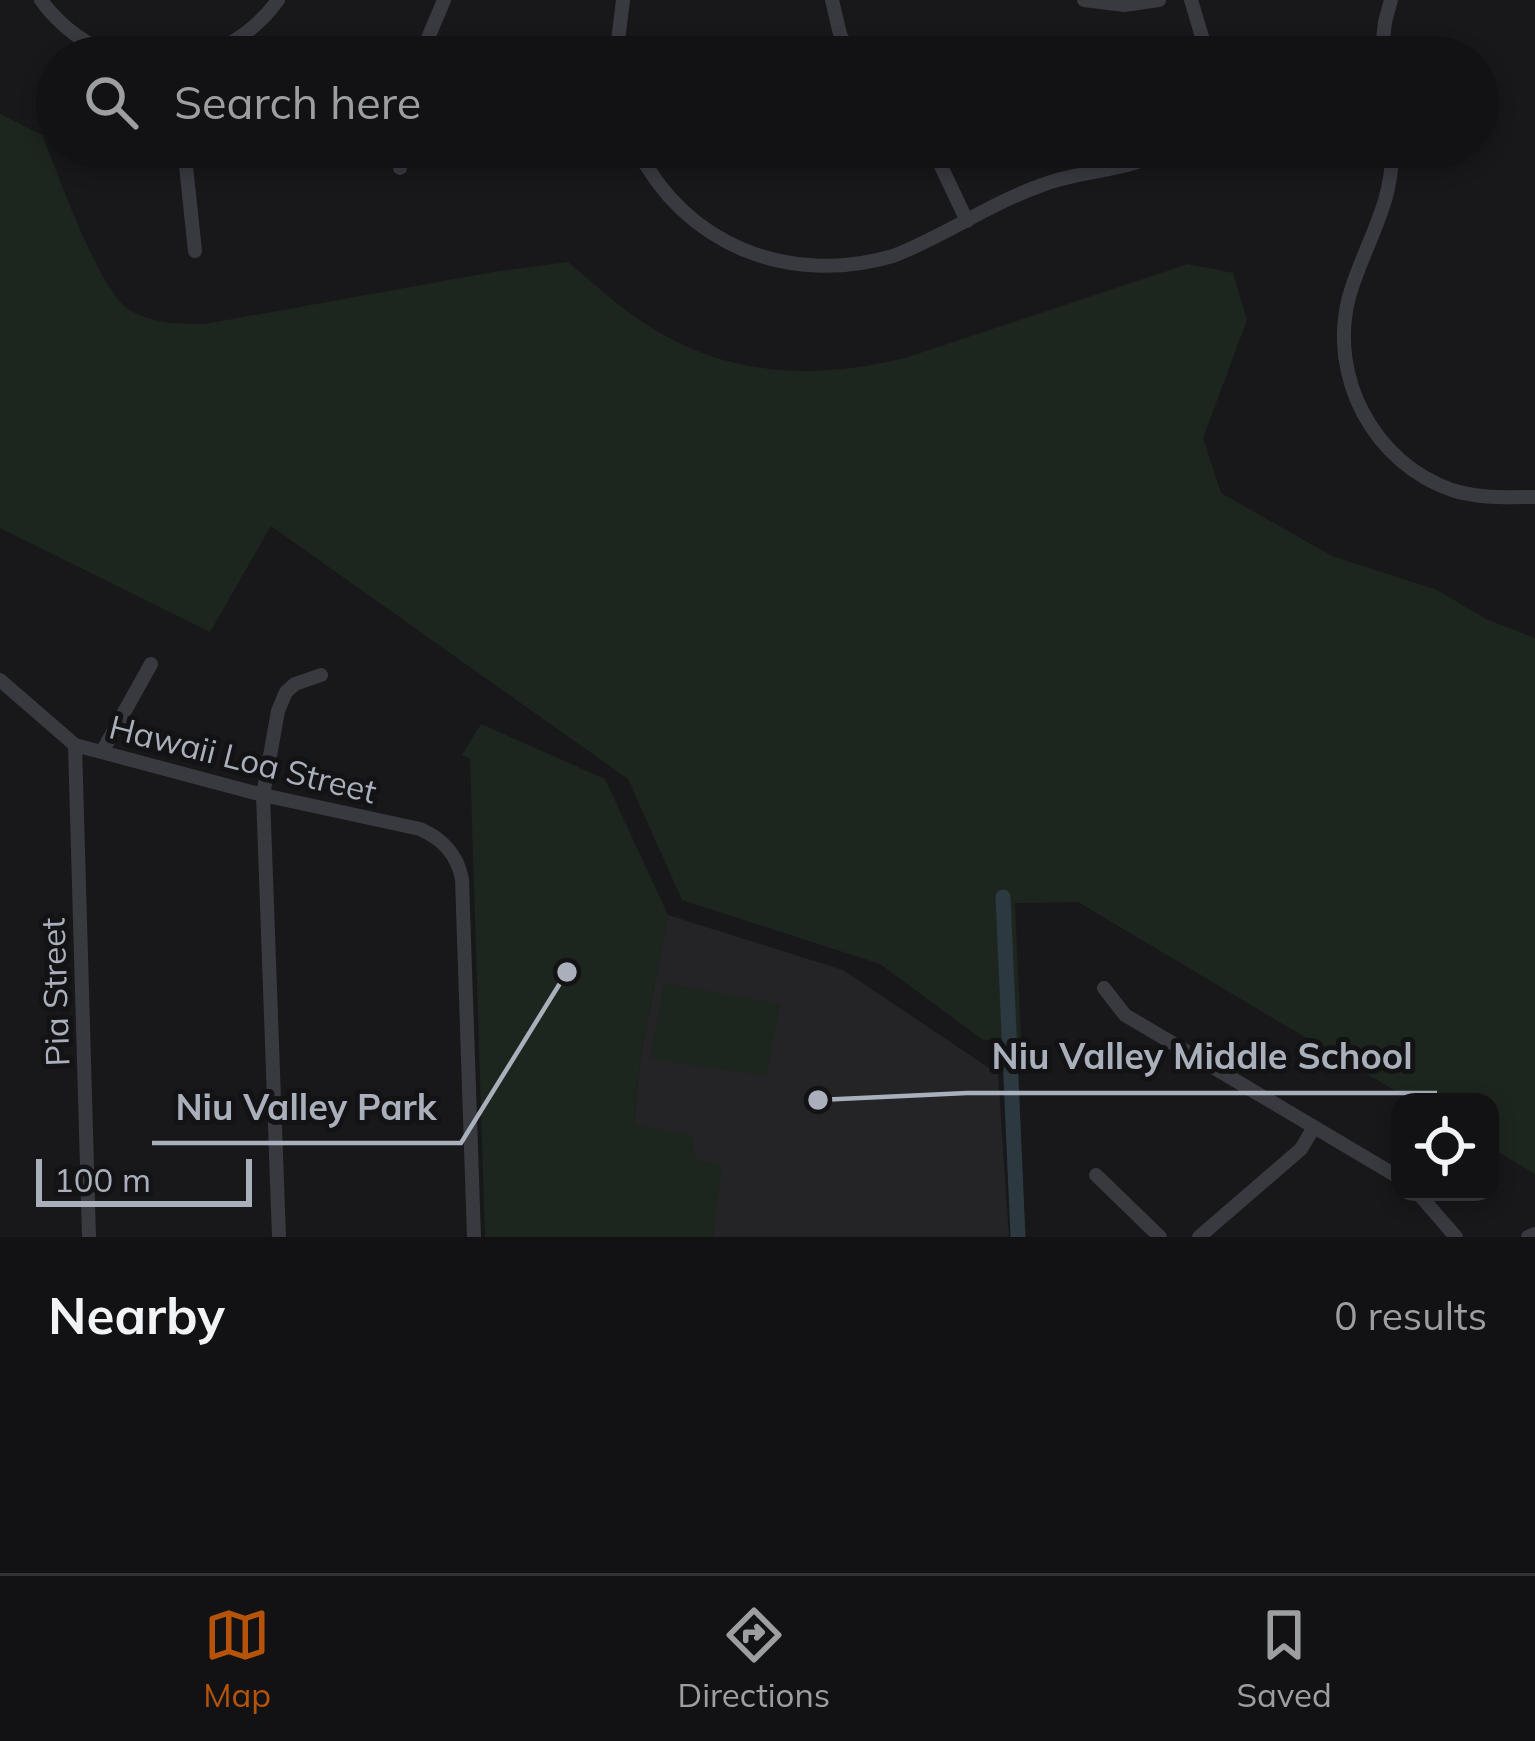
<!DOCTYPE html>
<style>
:root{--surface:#121214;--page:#1b1b1d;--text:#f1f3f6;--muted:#9c9ea0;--line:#313234;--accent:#b45309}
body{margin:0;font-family:Mulish,sans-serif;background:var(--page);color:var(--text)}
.controls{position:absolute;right:36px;bottom:36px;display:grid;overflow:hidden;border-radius:24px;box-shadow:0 6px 18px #0003}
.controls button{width:108px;height:108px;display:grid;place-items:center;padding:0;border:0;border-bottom:3px solid var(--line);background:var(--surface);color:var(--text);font:60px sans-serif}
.scale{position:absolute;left:36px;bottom:30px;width:216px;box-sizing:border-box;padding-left:12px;border:6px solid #a9b0bb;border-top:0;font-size:33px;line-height:42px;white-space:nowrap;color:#a9b0bb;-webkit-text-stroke:9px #131315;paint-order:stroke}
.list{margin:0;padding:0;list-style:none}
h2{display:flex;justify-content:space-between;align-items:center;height:156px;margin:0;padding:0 48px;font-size:51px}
h2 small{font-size:39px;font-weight:400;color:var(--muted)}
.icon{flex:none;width:66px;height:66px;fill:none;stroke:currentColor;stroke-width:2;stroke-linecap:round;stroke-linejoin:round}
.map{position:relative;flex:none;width:1535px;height:1237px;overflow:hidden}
.search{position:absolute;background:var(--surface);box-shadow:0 6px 18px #0003;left:36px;right:36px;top:36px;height:132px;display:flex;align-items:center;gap:30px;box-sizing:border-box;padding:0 42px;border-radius:66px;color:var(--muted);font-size:45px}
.sheet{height:336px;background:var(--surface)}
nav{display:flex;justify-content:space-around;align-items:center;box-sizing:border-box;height:168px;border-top:3px solid var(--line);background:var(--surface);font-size:33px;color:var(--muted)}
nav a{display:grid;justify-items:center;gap:6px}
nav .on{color:var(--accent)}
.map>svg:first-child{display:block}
.built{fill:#242427}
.green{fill:#1d261e}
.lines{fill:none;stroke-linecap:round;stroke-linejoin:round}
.canal{stroke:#2c3940;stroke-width:15}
.minor{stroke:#383a40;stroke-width:14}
.labels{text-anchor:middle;stroke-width:10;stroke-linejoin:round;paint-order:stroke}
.street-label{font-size:33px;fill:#a9b0bb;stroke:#131315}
.leader{fill:none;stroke:#a9b0bb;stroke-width:4.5}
.callout-dot{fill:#a9b0bb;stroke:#131315;stroke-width:4.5}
.callout-label{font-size:36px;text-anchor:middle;font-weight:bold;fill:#a9b0bb;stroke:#131315;stroke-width:10;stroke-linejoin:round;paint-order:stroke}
</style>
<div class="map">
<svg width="1535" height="1237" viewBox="0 0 1535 1237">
<rect width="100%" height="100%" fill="#18181a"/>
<!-- built -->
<polygon class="built" points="668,915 843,970 998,1074 1009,1237 713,1237 721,1165 696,1160 634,1125 640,1061"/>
<!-- green -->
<g class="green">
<path d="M0 114 42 135C58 173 99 293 131 311 155 324 179 324 205 324L493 272 568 262C594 284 619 307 647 325 727 377 815 380 905 358L1188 264 1233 273 1247 320 1203 438 1221 493 1332 556 1437 590 1486 619 1535 638V1174L1490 1147V1102H1414L1078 902 1015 903 1021 1039 983 1040 880 964 682 900 628 779 271 526 210 632 0 528Z"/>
<polygon points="481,724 605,779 668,915 640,1061 634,1124 693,1136 696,1160 722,1165 713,1237 485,1237 470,759 462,755"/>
<polygon points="664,983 780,1004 767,1076 650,1059"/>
</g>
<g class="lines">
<!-- canal -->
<polyline class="canal" points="1003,897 1018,1237"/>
<!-- minor -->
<g class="minor">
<path d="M41 0C61 28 87 46 119 57"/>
<polyline points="832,0 840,34 851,57"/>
<polyline points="1084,0 1124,5 1159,0"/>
<polyline points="1191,0 1208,57"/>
<path d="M201 57C233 45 258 28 278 0"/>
<polyline points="420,57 444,0"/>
<polyline points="616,57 623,0"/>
<polyline points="1381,57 1385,22 1391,0"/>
<polyline points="184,147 195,251"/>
<path d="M636 147C685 246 789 286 893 256 945 236 992 202 1045 184 1086 169 1132 172 1169 147"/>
<polyline points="932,147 967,221"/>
<path d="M1392 147C1394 205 1364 244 1349 297 1328 377 1374 463 1452 490 1480 499 1507 497 1535 497"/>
<polyline points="400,168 403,147"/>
<path d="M0 680 75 745 263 795 420 829C443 839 457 854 462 879L474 1237"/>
<polyline points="75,745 89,1237"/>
<polyline points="102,752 151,664"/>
<polyline points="1104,988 1125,1015 1400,1178"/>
<polyline points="1096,1175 1160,1237"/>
<polyline points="1417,1192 1456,1237"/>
<polyline points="279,1237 263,795 278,711 286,692 295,684 321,675"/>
<polyline points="1199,1237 1301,1149 1314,1127"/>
<polyline points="1528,1237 1535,1234"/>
</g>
</g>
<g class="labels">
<!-- street labels -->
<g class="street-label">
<text transform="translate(243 759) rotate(14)" y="12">Hawaii Loa Street</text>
<text transform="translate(55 992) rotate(-92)" y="12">Pia Street</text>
</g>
</g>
<!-- callouts -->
<path class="leader" d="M818 1100L967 1093H1437M567 972L461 1143H152"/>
<g class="callout-dot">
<circle cx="818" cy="1100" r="12"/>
<circle cx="567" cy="972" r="12"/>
</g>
<g class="callout-label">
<text x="1202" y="1069">Niu Valley Middle School</text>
<text x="306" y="1120">Niu Valley Park</text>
</g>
</svg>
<div class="controls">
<button><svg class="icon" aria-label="locate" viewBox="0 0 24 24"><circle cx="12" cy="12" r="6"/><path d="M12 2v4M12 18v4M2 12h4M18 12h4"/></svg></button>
</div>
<div class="scale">100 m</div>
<div class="search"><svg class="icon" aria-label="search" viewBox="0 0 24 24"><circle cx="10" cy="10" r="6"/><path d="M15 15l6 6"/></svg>Search here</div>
</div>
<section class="sheet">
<h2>Nearby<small>0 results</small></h2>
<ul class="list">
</ul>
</section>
<nav>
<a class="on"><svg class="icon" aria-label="map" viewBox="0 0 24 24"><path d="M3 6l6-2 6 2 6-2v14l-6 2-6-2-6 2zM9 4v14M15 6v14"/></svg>Map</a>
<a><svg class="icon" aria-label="directions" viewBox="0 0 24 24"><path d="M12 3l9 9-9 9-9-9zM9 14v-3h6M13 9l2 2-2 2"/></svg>Directions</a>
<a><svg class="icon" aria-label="saved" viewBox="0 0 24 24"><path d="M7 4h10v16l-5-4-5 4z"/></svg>Saved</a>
</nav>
